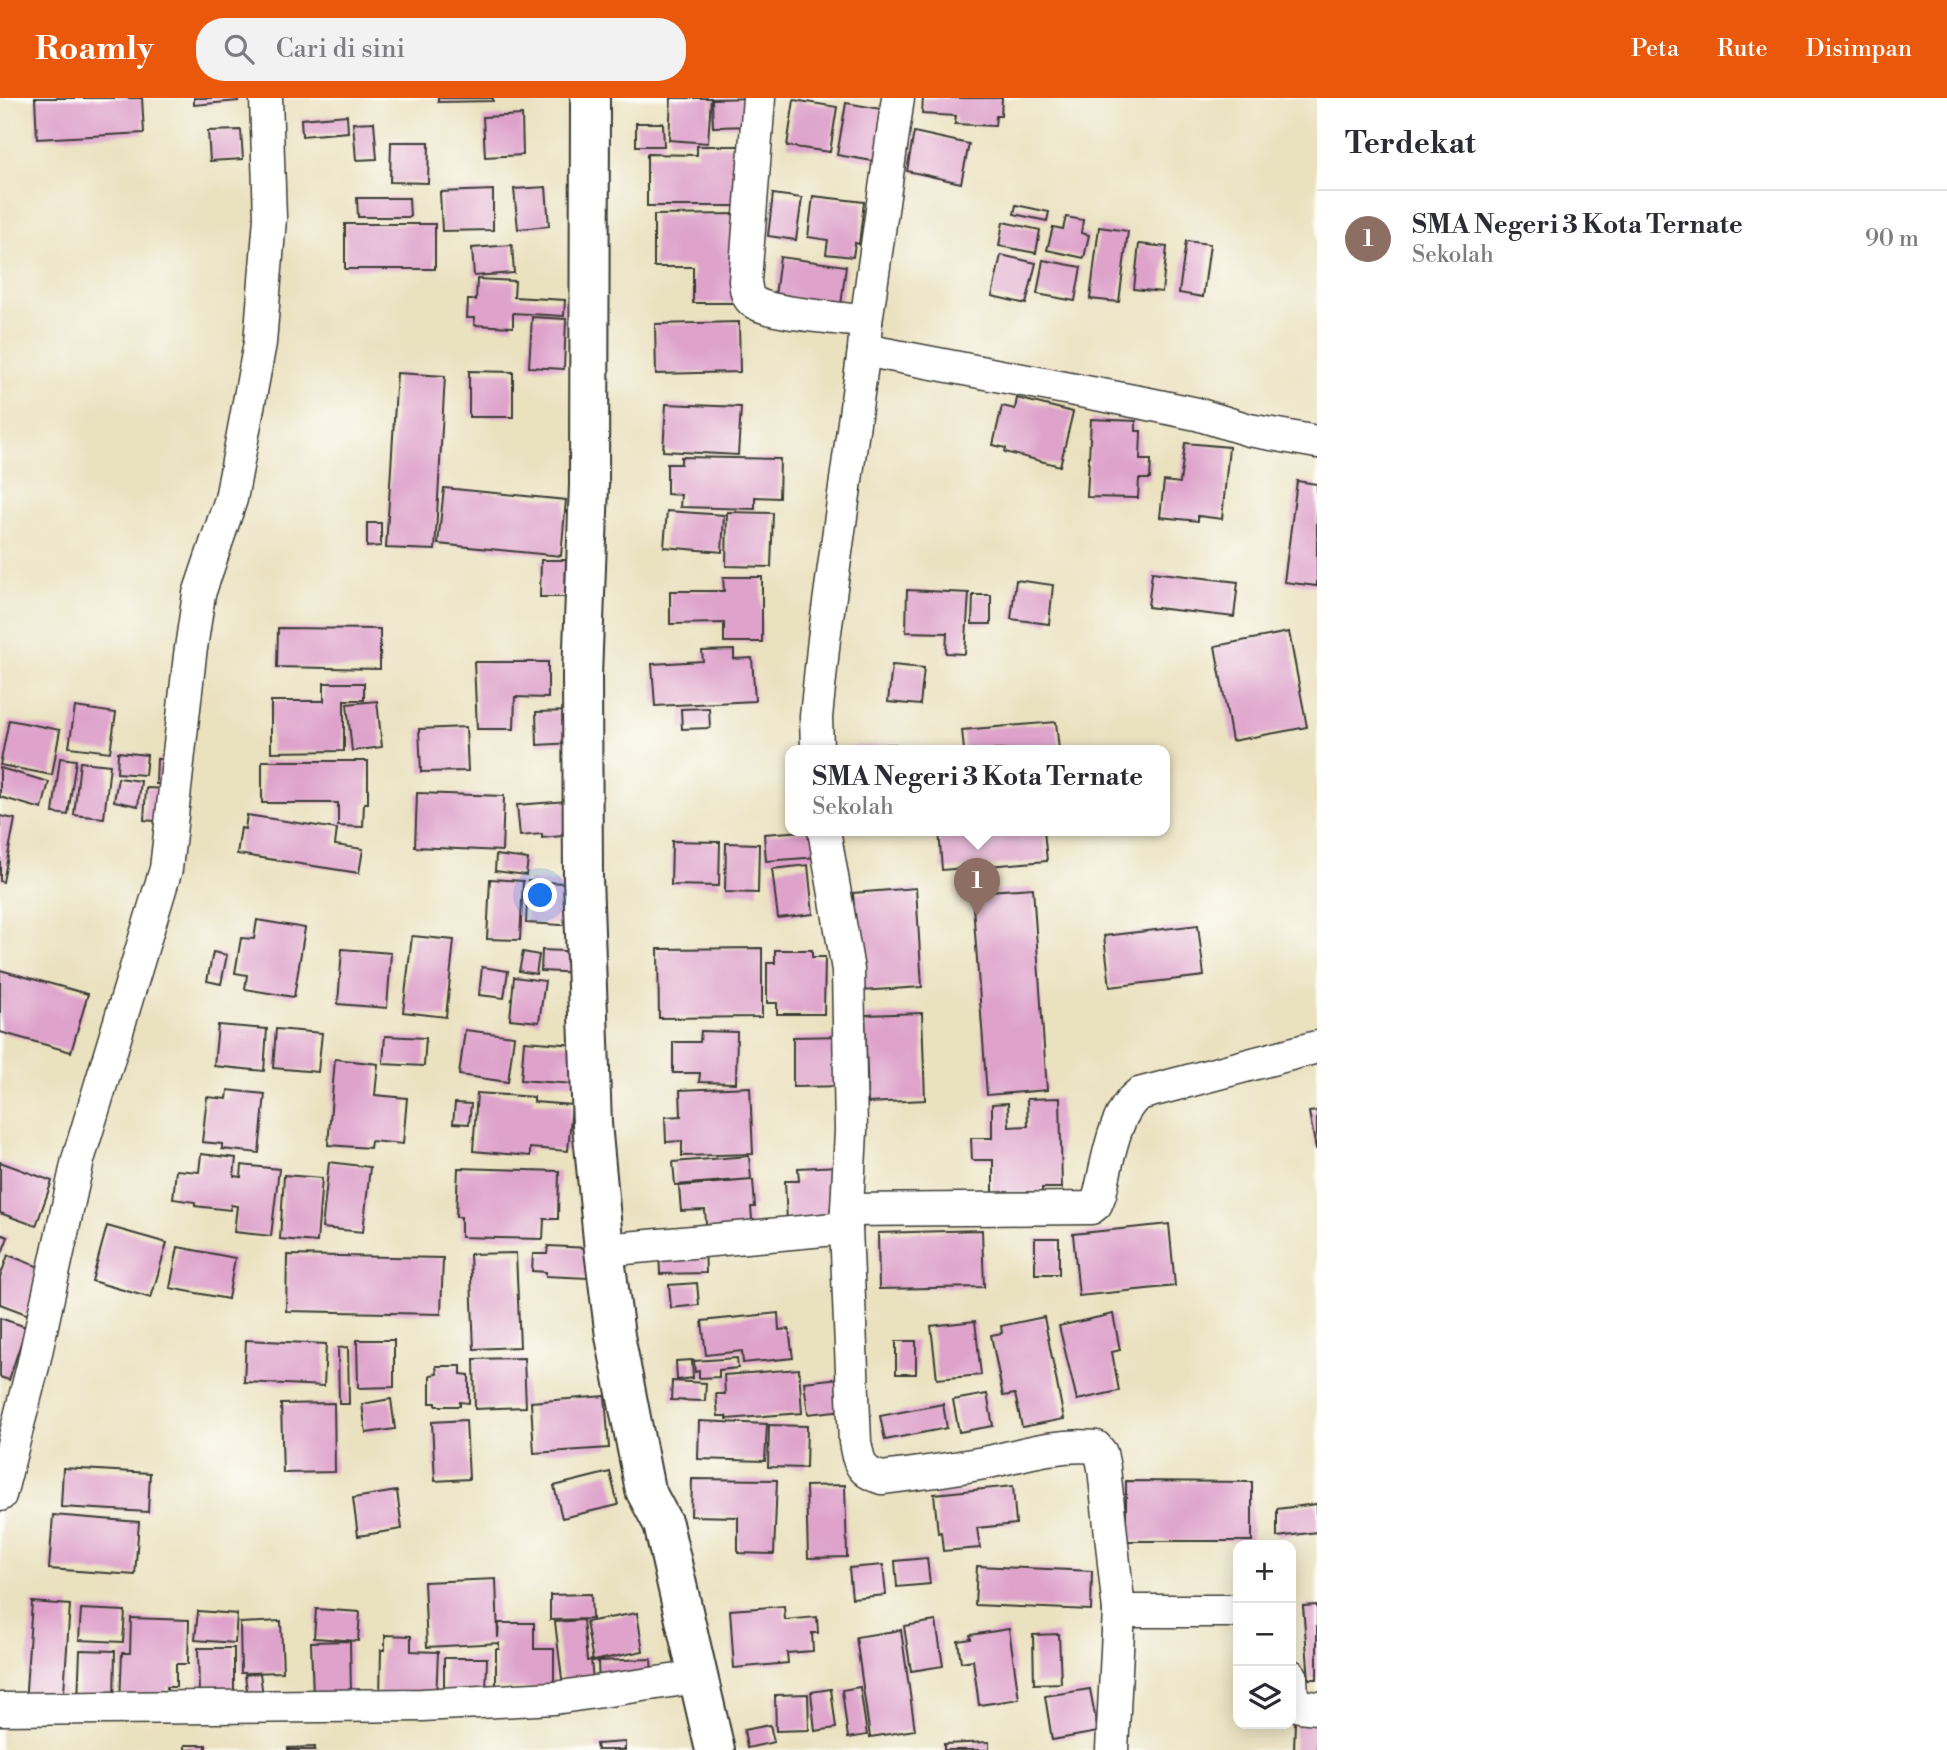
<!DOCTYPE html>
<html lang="id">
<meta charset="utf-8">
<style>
:root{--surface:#fff;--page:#f2f2f3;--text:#2b2b33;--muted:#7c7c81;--line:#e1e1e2;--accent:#ea580c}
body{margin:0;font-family:"Libre Bodoni",serif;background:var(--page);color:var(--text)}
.controls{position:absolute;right:21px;bottom:21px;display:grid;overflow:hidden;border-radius:14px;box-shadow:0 4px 18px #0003}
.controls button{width:63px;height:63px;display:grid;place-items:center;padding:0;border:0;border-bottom:2px solid var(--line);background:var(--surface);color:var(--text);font:35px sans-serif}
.you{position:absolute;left:541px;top:798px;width:24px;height:24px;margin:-18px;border:5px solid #fff;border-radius:50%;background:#1a73e8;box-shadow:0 0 0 10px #1a73e833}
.badge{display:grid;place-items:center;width:46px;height:46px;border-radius:50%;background:var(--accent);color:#fff;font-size:23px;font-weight:700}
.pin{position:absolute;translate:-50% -58px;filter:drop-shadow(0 2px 4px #0008)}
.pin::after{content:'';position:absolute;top:37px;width:24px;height:21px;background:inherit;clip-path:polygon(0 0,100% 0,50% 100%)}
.popup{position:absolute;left:785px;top:647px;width:385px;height:91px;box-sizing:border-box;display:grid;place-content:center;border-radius:14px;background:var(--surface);filter:drop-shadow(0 2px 5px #0005);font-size:23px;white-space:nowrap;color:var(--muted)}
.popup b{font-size:26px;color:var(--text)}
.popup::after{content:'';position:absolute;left:50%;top:100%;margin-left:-14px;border:14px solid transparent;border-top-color:var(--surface)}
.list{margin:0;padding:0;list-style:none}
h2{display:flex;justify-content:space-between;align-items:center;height:91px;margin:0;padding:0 28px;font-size:30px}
h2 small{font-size:23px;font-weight:400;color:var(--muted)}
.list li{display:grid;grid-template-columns:46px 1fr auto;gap:21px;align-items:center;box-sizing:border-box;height:98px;padding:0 28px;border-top:2px solid var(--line)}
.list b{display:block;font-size:26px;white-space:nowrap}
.list p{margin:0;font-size:23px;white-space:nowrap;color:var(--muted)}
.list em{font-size:23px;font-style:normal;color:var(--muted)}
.icon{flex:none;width:38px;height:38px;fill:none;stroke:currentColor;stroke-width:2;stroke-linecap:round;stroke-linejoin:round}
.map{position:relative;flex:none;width:1317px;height:1652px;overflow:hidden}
header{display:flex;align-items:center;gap:42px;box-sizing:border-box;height:98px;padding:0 35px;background:var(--accent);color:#fff}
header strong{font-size:33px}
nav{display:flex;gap:38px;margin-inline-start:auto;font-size:24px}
.search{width:490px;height:63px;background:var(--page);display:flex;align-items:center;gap:18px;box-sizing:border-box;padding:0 24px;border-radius:28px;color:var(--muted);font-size:26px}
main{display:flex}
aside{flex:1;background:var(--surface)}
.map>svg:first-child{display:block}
.building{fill:#dea2cb}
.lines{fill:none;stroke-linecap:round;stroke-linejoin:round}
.street-casing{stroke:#3b3a34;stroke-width:35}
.highway-casing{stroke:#3b3a34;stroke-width:42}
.street{stroke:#fff;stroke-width:32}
.highway{stroke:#fff;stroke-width:38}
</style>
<header>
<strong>Roamly</strong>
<div class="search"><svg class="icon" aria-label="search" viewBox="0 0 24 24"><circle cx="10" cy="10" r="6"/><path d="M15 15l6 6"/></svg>Cari di sini</div>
<nav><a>Peta</a><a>Rute</a><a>Disimpan</a></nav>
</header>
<main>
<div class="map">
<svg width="1317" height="1652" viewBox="0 0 1317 1652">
<rect width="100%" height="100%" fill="#fdfcf7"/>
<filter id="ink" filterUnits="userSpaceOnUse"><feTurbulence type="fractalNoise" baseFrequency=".0143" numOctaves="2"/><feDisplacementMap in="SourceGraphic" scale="14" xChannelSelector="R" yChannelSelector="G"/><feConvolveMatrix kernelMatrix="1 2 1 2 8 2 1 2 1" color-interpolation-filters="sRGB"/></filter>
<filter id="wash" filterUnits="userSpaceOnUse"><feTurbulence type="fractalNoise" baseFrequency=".00686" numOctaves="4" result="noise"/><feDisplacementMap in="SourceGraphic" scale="28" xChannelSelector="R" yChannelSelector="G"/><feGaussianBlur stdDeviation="1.57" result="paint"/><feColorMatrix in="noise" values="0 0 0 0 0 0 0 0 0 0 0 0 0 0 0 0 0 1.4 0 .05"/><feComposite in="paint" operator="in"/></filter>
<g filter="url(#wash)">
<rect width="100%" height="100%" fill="#eae1bf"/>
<g id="blocks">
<!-- building -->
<g class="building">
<polygon points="35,0 142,0 144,35 37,41"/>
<polygon points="194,0 238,0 238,3 194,7"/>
<polygon points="438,0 493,0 493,3 438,4"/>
<polygon points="671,0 711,0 708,45 669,42"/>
<polygon points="756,0 756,28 713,29 712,1"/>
<polygon points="923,0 1002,0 1001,18 996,18 995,28 955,26 956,18 922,16"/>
<polygon points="794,2 837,9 830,54 787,48"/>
<polygon points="846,5 887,12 879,64 837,57"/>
<polygon points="347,17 348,34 302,38 301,21"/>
<polygon points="522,17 523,57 485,59 483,19"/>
<polygon points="374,24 377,61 356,62 353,25"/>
<polygon points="636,25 663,25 664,48 636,48"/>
<polygon points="241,32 243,61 210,63 208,33"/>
<polygon points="914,34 969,46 961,85 907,73"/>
<polygon points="391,44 429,44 428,85 390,84"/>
<polygon points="697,48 747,48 747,108 647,108 647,56 697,57"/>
<polygon points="546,89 549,128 518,131 514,91"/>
<polygon points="493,92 493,132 442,133 440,94"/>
<polygon points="773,96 802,100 796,142 768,138"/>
<polygon points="813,98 864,104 859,146 855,145 853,159 826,156 828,142 808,139"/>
<polygon points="357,100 409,100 410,119 358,119"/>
<polygon points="1016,107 1049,114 1047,123 1014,116"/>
<polygon points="739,116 744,205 693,205 693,169 654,169 654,117"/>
<polygon points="1066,119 1083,122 1081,135 1089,137 1084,160 1047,152 1053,129 1063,131"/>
<polygon points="1003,124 1040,132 1036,155 999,148"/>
<rect x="345" y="126" width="90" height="45"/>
<polygon points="1099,129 1128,133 1119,204 1090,201"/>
<polygon points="1186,143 1210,146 1203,199 1179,195"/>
<polygon points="1139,146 1167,149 1162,194 1134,191"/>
<polygon points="512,147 514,175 474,178 472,150"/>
<polygon points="1001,157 1036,165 1026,206 992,198"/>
<polygon points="780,159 846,168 841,207 775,198"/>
<polygon points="1043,162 1081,169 1075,203 1037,196"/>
<polygon points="477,181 515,183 514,199 565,202 564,218 513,215 513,229 474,227 475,220 467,220 468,202 476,202"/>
<polygon points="532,219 566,221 564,271 529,269"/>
<polygon points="739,224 740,274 656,276 655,226"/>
<polygon points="469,273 513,274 513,319 469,319"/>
<polygon points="397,275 445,278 435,452 386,450"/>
<polygon points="1017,300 1073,314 1060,368 1005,354 1006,350 993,347 1002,308 1015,311"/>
<polygon points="666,306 741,309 738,357 663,353"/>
<polygon points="1091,321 1136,323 1136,333 1141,333 1140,362 1151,362 1150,381 1139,381 1138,400 1087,399"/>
<polygon points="1185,345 1229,349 1222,421 1198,418 1198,423 1160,419 1164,383 1180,385"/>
<polygon points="681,359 780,361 779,400 755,399 755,411 680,409 681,397 667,396 667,366 681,366"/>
<polygon points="1297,383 1317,386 1317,488 1284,484"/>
<polygon points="444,390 566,402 561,458 438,446"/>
<polygon points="667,413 724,417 722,454 664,449"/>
<polygon points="727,414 773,415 771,469 726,468"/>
<polygon points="367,425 381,425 381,448 367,449"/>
<polygon points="541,462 566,462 565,499 540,499"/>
<polygon points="1152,474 1238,484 1234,519 1148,509"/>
<polygon points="723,479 762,479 762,544 724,544 724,525 670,526 670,493 724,493"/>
<polygon points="1016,482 1053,487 1049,526 1011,521"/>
<polygon points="907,492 969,495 965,556 946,555 947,535 906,534"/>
<polygon points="973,497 991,497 991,526 972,526"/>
<polygon points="278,530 380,531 380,571 277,569"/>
<polygon points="1289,534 1307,629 1232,643 1215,548"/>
<polygon points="734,552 734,561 752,560 755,603 655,608 652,566 703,563 702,553"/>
<polygon points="474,564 548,564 548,600 515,599 514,631 477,631"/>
<polygon points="892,567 924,570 920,607 888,604"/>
<polygon points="324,585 364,585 364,602 344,602 344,653 271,654 271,603 324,603"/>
<polygon points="377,603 382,649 352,653 347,606"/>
<polygon points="75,609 116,615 110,654 69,649"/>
<polygon points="709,610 710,630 682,631 681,611"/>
<polygon points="572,613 573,645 537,647 536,614"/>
<polygon points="9,622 60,632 52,677 0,667"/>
<polygon points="1056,624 1059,652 964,652 962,632"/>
<polygon points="466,629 468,673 421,674 419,631"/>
<polygon points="895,646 895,652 846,652 846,649"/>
<polygon points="118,654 147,657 145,677 117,675"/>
<polygon points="60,660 76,662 68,717 53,715"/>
<polygon points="157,661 162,661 162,686 156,686"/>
<polygon points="262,663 368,663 368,705 364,705 363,729 338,728 338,705 262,705"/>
<polygon points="80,664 110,667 104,720 74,717"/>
<polygon points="0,670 49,684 42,711 0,699"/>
<polygon points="118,680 141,683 138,708 114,703"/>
<polygon points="146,690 169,691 166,724 144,722"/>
<polygon points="417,695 504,698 502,753 415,749"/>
<polygon points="567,703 569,734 562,735 562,738 542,740 542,736 520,738 517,707"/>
<polygon points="247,717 337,731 335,747 363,751 359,775 237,756 241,730 245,731"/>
<polygon points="0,718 15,721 3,784 0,783"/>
<polygon points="817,732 819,759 766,763 764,736"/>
<polygon points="939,732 1044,732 1047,763 942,772"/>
<polygon points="672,743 720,744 719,788 671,787"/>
<polygon points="726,745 759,746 758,795 725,794"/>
<polygon points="496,757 528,761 526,777 495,773"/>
<polygon points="808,767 813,816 778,820 772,771"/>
<polygon points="490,781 523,783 520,842 487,841"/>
<polygon points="528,783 582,786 579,828 526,825"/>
<polygon points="916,790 922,889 860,893 853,795"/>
<polygon points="1033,790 1047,992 987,997 972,794"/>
<polygon points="257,822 305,830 294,899 245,891 247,877 235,875 241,840 254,841"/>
<polygon points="1198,827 1204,878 1110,889 1104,838"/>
<polygon points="412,838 454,842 446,919 403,914"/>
<polygon points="762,850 762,919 659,920 658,851"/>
<polygon points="342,851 391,855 387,910 338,906"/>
<polygon points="542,852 582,854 581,875 541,873"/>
<polygon points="775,852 812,852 812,859 825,859 824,916 777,916 777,905 767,905 767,865 775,865"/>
<polygon points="213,854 227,857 221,886 207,883"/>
<polygon points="523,854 539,857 536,876 519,873"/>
<polygon points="482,869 508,873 504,900 479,897"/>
<polygon points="0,872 88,896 71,954 0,934"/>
<polygon points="514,879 545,883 539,924 510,921"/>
<polygon points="922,915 925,1002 868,1005 865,917"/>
<polygon points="218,927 267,931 264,973 214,968"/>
<polygon points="276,931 322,935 318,974 273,970"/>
<polygon points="465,932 514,938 508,984 459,977"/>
<polygon points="701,933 737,934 736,985 699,984 700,975 673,975 673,944 700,944"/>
<polygon points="385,938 426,940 424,968 383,966"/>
<polygon points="846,938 847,988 793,989 793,939"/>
<polygon points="524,943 577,947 574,986 521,982"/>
<polygon points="335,961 378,966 375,997 407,1000 403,1046 371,1043 370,1050 328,1047"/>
<polygon points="750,989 753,1056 682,1058 682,1043 666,1044 665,1019 681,1018 680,992"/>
<polygon points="228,992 265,996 259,1055 222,1051 222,1046 202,1044 207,999 227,1001"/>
<polygon points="477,995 534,999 534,1004 572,1007 568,1053 530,1050 530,1058 473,1053"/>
<polygon points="1060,1000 1062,1090 1042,1090 1042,1094 993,1095 993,1062 972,1062 971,1040 992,1040 992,1006 1008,1005 1009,1029 1028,1028 1027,1001"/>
<polygon points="455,1005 471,1006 469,1026 453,1025"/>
<polygon points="1317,1013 1317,1051 1316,1051 1309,1014"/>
<polygon points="201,1056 236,1060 234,1078 241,1079 242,1067 279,1071 271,1138 234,1134 237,1108 231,1107 230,1112 195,1108 195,1104 173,1101 176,1072 199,1074"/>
<polygon points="749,1058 751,1081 675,1087 673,1064"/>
<polygon points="0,1064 52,1083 36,1128 0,1115"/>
<polygon points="329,1064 370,1069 363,1134 322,1130"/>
<polygon points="839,1068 840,1115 822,1116 823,1122 787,1124 785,1083 799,1083 798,1070"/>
<polygon points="458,1070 559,1073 558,1121 544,1121 543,1141 461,1139 461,1119 456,1119"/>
<polygon points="284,1077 322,1080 317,1144 280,1141"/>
<polygon points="753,1082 755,1109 751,1109 753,1134 707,1138 705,1112 681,1113 679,1088"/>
<polygon points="1169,1126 1175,1188 1079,1198 1073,1136"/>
<polygon points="107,1128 167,1145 151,1200 92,1183"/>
<polygon points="982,1132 984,1189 879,1191 878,1135"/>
<polygon points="0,1136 8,1139 0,1160"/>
<rect x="1035" y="1140" width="24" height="36"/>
<polygon points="548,1148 589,1150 588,1180 546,1178 546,1174 532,1173 533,1156 547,1156"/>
<polygon points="178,1149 235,1160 228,1201 170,1190"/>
<polygon points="705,1150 706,1175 660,1176 659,1152"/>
<polygon points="516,1155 520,1249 474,1251 470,1156"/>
<polygon points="8,1157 50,1173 34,1219 0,1206 0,1179"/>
<polygon points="287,1157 443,1160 441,1216 286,1213"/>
<polygon points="697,1185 699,1207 671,1210 669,1187"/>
<polygon points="778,1215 779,1232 789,1231 793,1260 743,1265 742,1253 706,1257 702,1223"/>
<polygon points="1113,1216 1120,1252 1112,1254 1119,1293 1077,1302 1059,1228"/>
<polygon points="1044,1219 1064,1321 1022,1329 1015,1296 1003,1298 991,1237 1002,1235 1001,1228"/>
<polygon points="0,1220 26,1229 9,1282 0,1279"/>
<polygon points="975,1223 981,1277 937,1281 931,1228"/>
<polygon points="246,1242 326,1246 324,1288 244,1284"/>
<polygon points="357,1242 394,1242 394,1289 358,1290"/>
<rect x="896" y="1243" width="20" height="33"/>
<polygon points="348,1249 349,1306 339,1306 338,1250"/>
<polygon points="524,1260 526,1309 475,1311 474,1261"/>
<polygon points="737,1260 738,1270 719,1272 719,1279 699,1280 699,1273 695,1274 694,1263"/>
<polygon points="692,1262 693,1280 677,1282 676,1263"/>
<polygon points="436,1268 461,1268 461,1276 469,1277 469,1305 460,1304 460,1308 436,1308 436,1305 430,1305 430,1277 437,1276"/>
<polygon points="799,1271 802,1315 727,1321 726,1318 718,1318 716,1296 725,1296 724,1277"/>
<polygon points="840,1280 844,1312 808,1316 804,1284"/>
<polygon points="672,1283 706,1285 705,1303 671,1302"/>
<polygon points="987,1296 993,1328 959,1334 953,1302"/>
<polygon points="605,1298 609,1350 534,1355 531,1304"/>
<polygon points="391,1301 395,1331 366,1335 362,1306"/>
<polygon points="334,1305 335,1374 283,1375 281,1306"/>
<polygon points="943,1306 947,1330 885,1342 880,1318"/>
<polygon points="466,1322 469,1381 435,1383 432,1324"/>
<polygon points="699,1323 767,1326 765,1363 698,1361"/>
<polygon points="769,1327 807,1328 806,1370 768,1369"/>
<polygon points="63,1370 150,1375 148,1414 61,1409"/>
<polygon points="610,1374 618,1407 562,1420 554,1388"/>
<polygon points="692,1381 777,1382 774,1456 738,1455 738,1419 691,1418"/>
<polygon points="1126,1383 1252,1384 1252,1443 1126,1443"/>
<polygon points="845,1387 847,1459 808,1460 806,1388"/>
<polygon points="1013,1388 1016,1426 977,1430 980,1450 943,1453 941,1434 938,1435 934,1396"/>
<polygon points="397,1393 402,1431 358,1438 353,1400"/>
<polygon points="1317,1406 1317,1434 1277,1439 1277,1411"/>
<polygon points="53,1417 139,1424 135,1477 49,1471"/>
<polygon points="927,1460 930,1486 897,1489 895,1463"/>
<polygon points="883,1467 886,1497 852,1500 849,1470"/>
<polygon points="977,1468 1092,1473 1091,1512 975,1507"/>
<polygon points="496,1481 498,1540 499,1525 534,1525 534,1551 554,1551 554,1591 496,1590 496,1551 499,1551 499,1545 427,1549 424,1484"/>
<polygon points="591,1496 592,1521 550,1522 550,1497"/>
<polygon points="32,1504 70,1507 63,1608 25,1606"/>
<polygon points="1317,1507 1317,1581 1309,1581 1303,1508"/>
<polygon points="784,1508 785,1522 817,1519 818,1535 812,1535 813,1553 787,1555 788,1565 734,1570 730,1512"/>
<polygon points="81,1511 125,1513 123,1544 79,1542"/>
<polygon points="316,1511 360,1514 358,1543 314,1540"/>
<polygon points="198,1513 237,1516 235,1545 195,1542"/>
<polygon points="637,1515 643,1553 593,1563 586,1524"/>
<polygon points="131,1520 189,1522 188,1566 176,1566 176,1589 167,1589 166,1607 120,1605 122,1555 130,1555"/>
<polygon points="583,1522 587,1563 591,1562 594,1594 564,1597 555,1524"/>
<polygon points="281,1523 283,1574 241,1575 240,1525"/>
<polygon points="936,1523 943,1568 911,1573 904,1528"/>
<polygon points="1009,1531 1019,1601 979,1607 973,1562 961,1564 958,1543 971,1541 970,1537"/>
<polygon points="901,1532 915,1632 870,1639 856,1539"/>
<polygon points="1059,1536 1061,1585 1034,1586 1033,1537"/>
<polygon points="385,1537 411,1538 411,1553 438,1554 436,1601 380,1599 381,1552 385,1552"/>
<polygon points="350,1543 351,1596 313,1597 311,1544"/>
<polygon points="198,1550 234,1550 234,1597 199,1598"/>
<polygon points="80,1552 115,1553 114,1604 78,1603"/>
<polygon points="444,1560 487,1560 486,1596 444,1595"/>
<polygon points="651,1561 653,1586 599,1588 598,1563"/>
<polygon points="260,1575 264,1606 249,1608 245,1577"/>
<polygon points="860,1589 867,1637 848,1640 842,1592"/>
<polygon points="831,1591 836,1630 815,1633 811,1594"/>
<polygon points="1090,1591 1098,1634 1052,1642 1045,1598"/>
<polygon points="808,1596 809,1632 776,1633 775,1597"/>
<polygon points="1295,1624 1317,1624 1317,1652 1294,1652"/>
<polygon points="770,1627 774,1644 747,1650 744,1632"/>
<polygon points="625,1644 625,1652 597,1652 596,1646"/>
<polygon points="989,1644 989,1652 944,1652 944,1646"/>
<rect x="185" y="1647" width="21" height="5"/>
<polygon points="315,1649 315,1652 288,1652 288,1650"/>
</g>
</g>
</g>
<g filter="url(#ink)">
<use href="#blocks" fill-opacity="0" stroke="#3b3a34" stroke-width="2"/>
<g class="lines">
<defs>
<g id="street">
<path d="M759 0 745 183C746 189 746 198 752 203 769 217 841 219 866 224L864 252 1149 306 1197 316 1249 332 1317 344"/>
<polyline points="866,224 898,0"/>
<polyline points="817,652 816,619 824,541 864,252"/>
<path d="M824 732 848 872 851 1033 846 1130 855 1344C859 1365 860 1374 882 1380 916 1376 951 1371 984 1365 1021 1357 1058 1345 1096 1349L1101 1355 1104 1370 1119 1513 1112 1652"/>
<path d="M847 1112 1091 1110 1096 1106 1100 1096C1107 1066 1114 1014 1139 996L1317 949"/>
<polyline points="604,1152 846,1130"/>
<polyline points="0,1397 33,1268 78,1062 166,771 190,557 199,496 231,401 260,245 270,120 266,0"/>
<polyline points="1119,1513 1238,1513"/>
<polyline points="1291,1578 1292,1600 1300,1608 1317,1610"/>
<polyline points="0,1611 422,1607 554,1600 698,1579"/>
</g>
<polyline id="highway" points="590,0 589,387 582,578 583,780 592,1026 604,1152 615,1238 645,1392 663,1426 715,1652"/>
</defs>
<!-- street casing -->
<use href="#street" class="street-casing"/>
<!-- highway casing -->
<use href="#highway" class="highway-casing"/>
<!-- street -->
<use href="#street" class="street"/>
<!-- highway -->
<use href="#highway" class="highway"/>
</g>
</g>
</svg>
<div class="controls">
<button>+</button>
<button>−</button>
<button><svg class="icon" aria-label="layers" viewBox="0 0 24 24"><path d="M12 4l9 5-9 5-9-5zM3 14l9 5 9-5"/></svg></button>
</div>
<div class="you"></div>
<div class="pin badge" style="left:977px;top:818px;background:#8d6e63">1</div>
<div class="popup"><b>SMA Negeri 3 Kota Ternate</b>Sekolah</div>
</div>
<aside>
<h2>Terdekat<small></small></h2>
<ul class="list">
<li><span class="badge" style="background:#8d6e63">1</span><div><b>SMA Negeri 3 Kota Ternate</b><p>Sekolah</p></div><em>90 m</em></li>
</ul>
</aside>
</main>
